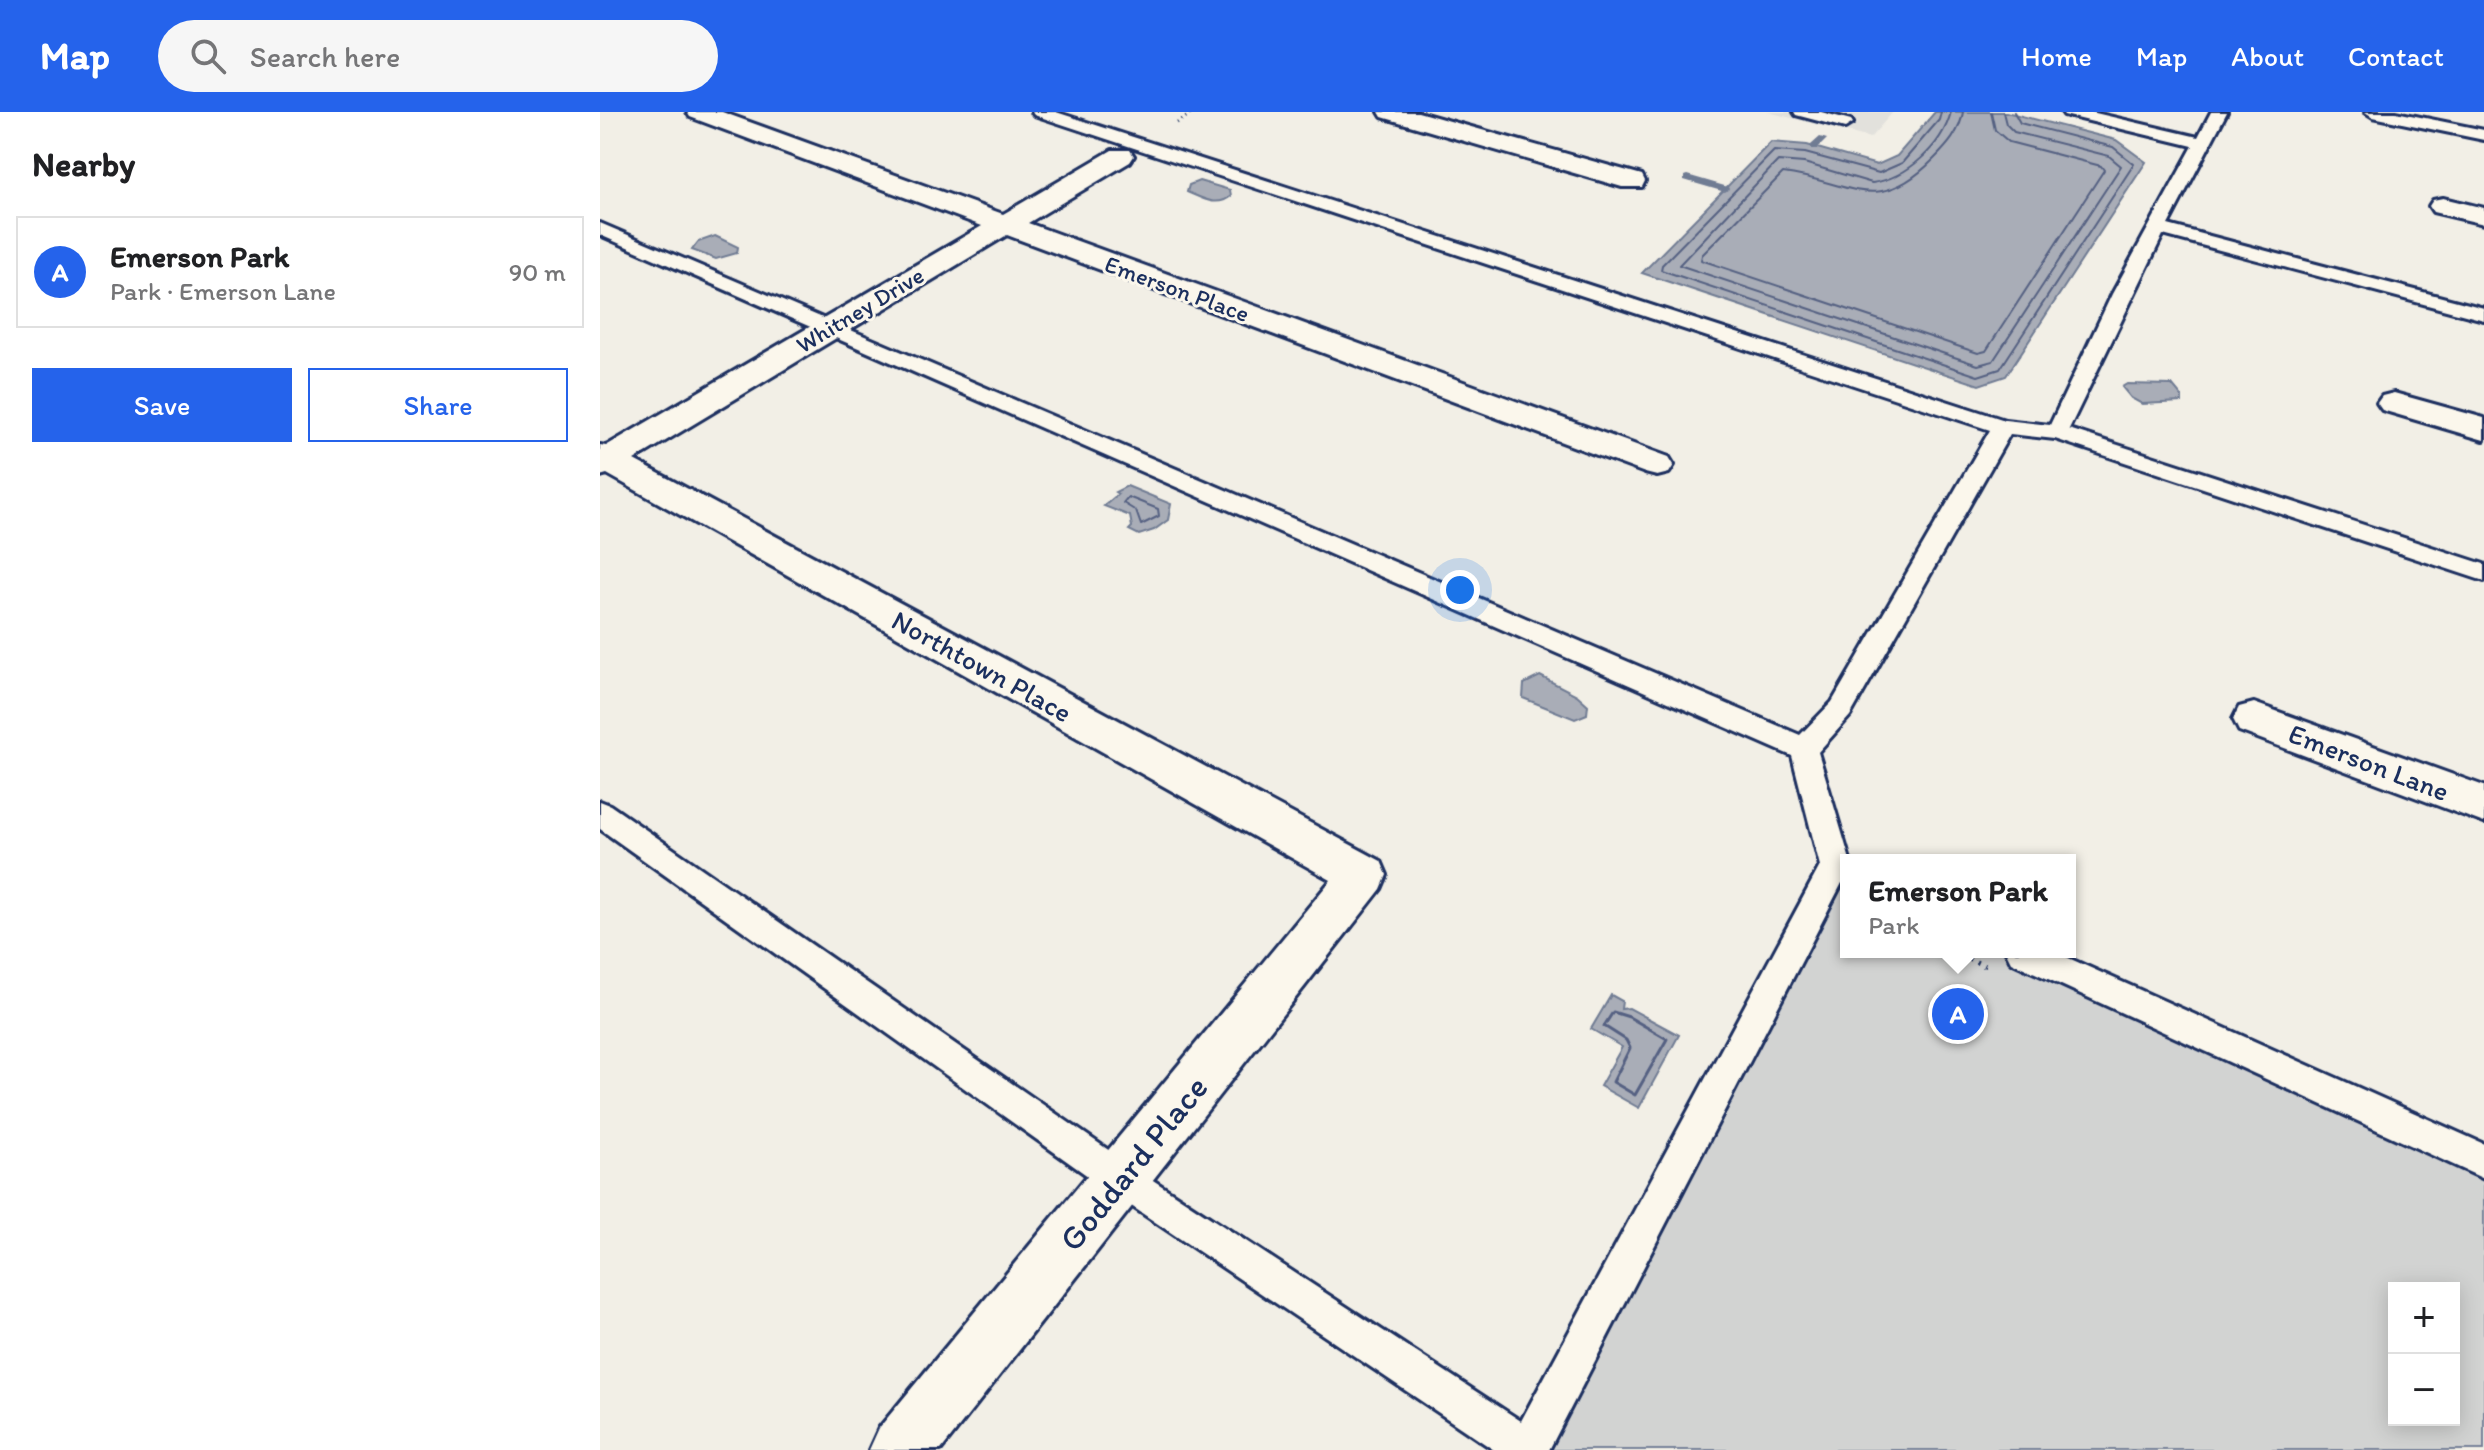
<!DOCTYPE html>
<meta charset="utf-8">
<style>
:root{--surface:#fff;--page:#f6f6f6;--text:#202124;--muted:#757577;--line:#e0e0e0;--accent:#2563eb}
body{margin:0;font-family:Itim,sans-serif;background:var(--page);color:var(--text)}
.controls{position:absolute;right:24px;bottom:24px;display:grid;overflow:hidden;border-radius:0px;box-shadow:0 4px 20px #0003}
.controls button{width:72px;height:72px;display:grid;place-items:center;padding:0;border:0;border-bottom:2px solid var(--line);background:var(--surface);color:var(--text);font:40px sans-serif}
.you{position:absolute;left:860px;top:478px;width:28px;height:28px;margin:-20px;border:6px solid #fff;border-radius:50%;background:#1a73e8;box-shadow:0 0 0 12px #1a73e833}
.badge{display:grid;place-items:center;width:52px;height:52px;border-radius:50%;background:var(--accent);color:#fff;font-size:26px;font-weight:700}
.pin{position:absolute;translate:-50% -50%;border:4px solid #fff;box-shadow:0 2px 8px #0006}
.popup{position:absolute;left:1240px;top:742px;width:236px;height:104px;box-sizing:border-box;display:grid;place-content:center;border-radius:0px;background:var(--surface);filter:drop-shadow(0 2px 6px #0005);font-size:26px;white-space:nowrap;color:var(--muted)}
.popup b{font-size:30px;color:var(--text)}
.popup::after{content:'';position:absolute;left:50%;top:100%;margin-left:-16px;border:16px solid transparent;border-top-color:var(--surface)}
.list{margin:0;padding:0;list-style:none}
h2{display:flex;justify-content:space-between;align-items:center;height:104px;margin:0;padding:0 32px;font-size:34px}
h2 small{font-size:26px;font-weight:400;color:var(--muted)}
.list li{display:grid;grid-template-columns:52px 1fr auto;gap:24px;align-items:center;box-sizing:border-box;height:112px;margin:0 16px 16px;padding:0 16px;border:2px solid var(--line);border-radius:0px}
.list b{display:block;font-size:30px;white-space:nowrap}
.list p{margin:0;font-size:26px;white-space:nowrap;color:var(--muted)}
.list em{font-size:26px;font-style:normal;color:var(--muted)}
.actions{display:flex;gap:16px;padding:24px 32px}
.actions a{flex:1;padding:18px 0;border:2px solid var(--accent);border-radius:0px;text-align:center;font-size:28px;color:var(--accent)}
.actions .main{background:var(--accent);color:#fff}
.icon{flex:none;width:44px;height:44px;fill:none;stroke:currentColor;stroke-width:2;stroke-linecap:round;stroke-linejoin:round}
.map{position:relative;flex:none;width:1884px;height:1338px;overflow:hidden}
header{display:flex;align-items:center;gap:48px;box-sizing:border-box;height:112px;padding:0 40px;background:var(--accent);color:#fff}
header strong{font-size:38px}
nav{display:flex;gap:44px;margin-inline-start:auto;font-size:28px}
.search{width:560px;height:72px;background:var(--page);display:flex;align-items:center;gap:20px;box-sizing:border-box;padding:0 28px;border-radius:44px;color:var(--muted);font-size:30px}
main{display:flex}
aside{flex:1;background:var(--surface)}
.map>svg:first-child{display:block}
.built{fill:#e2e1dc}
.green{fill:#d2d3d2;stroke:#768198;stroke-width:2;fill-rule:evenodd}
.water{fill:#a9adb7;stroke:#707b93;stroke-width:2}
.lines{fill:none;stroke-linecap:round;stroke-linejoin:round}
.shore-far1{stroke:#546182;stroke-width:2}
.shore{stroke:#546182;stroke-width:3}
.stream{fill:#707b93;fill-rule:evenodd}
.lane-casing{stroke:#1b2f5e;stroke-width:6}
.street-casing{stroke:#1b2f5e;stroke-width:6}
.path-far1{stroke:#1b2f5e;stroke-width:3;stroke-dasharray:1 4;stroke-linecap:butt}
.path{stroke:#1b2f5e;stroke-width:5;stroke-dasharray:2 6;stroke-linecap:butt}
.lane{fill:#fbf7ec;fill-rule:evenodd}
.street{fill:#fbf7ec;fill-rule:evenodd}
.labels{text-anchor:middle;stroke-width:6;stroke-linejoin:round;paint-order:stroke}
.far-street-label{font-size:24px;fill:#1b2f5e;stroke:#fbf7ec}
.street-label{font-size:28px;fill:#1b2f5e;stroke:#fbf7ec}
.near-street-label{font-size:34px;fill:#1b2f5e;stroke:#fbf7ec}
</style>
<header>
<strong>Map</strong>
<div class="search"><svg class="icon" aria-label="search" viewBox="0 0 24 24"><circle cx="10" cy="10" r="6"/><path d="M15 15l6 6"/></svg>Search here</div>
<nav><a>Home</a><a>Map</a><a>About</a><a>Contact</a></nav>
</header>
<main>
<aside>
<h2>Nearby<small></small></h2>
<ul class="list">
<li><span class="badge">A</span><div><b>Emerson Park</b><p>Park · Emerson Lane</p></div><em>90 m</em></li>
</ul>
<div class="actions"><a class="main">Save</a><a>Share</a></div>
</aside>
<div class="map">
<svg width="1884" height="1338" viewBox="0 0 1884 1338">
<rect width="100%" height="100%" fill="#f2efe6"/>
<filter id="ink" filterUnits="userSpaceOnUse"><feTurbulence type="fractalNoise" baseFrequency=".0125" numOctaves="2"/><feDisplacementMap in="SourceGraphic" scale="16" xChannelSelector="R" yChannelSelector="G"/><feConvolveMatrix kernelMatrix="1 2 1 2 8 2 1 2 1" color-interpolation-filters="sRGB"/></filter>
<g filter="url(#ink)">
<!-- built -->
<polygon class="built" points="1168,0 1293,0 1270,26"/>
<!-- green -->
<path class="green" d="M1246 760V840H1422L1884 1050V1338H928ZM1794 1176H1854V1308H1794Z"/>
<!-- water -->
<g class="water">
<polygon points="1335,0 1406,0 1516,28 1546,50 1406,264 1379,273 1042,161 1171,30 1207,33 1277,53 1297,44"/>
<path d="M599 69 630 78 631 84C617 96 602 86 587 80L589 73Z"/>
<polygon points="115,124 138,135 137,141 116,147 92,138 98,130"/>
<polygon points="1527,272 1572,273 1582,285 1582,290 1542,292 1531,286 1522,275"/>
<polygon points="527,374 571,392 568,408 554,418 539,423 529,418 532,415 530,404 504,394 518,382 515,380"/>
<polygon points="940,564 977,583 988,593 987,602 975,607 923,586 924,572"/>
<polygon points="1011,883 1022,889 1021,897 1029,896 1079,923 1039,996 1000,974 1022,935 991,917"/>
</g>
<g class="lines">
<!-- shore-far1 -->
<g class="shore-far1">
<polyline points="1341,0 1339,8 1302,51 1279,61 1205,41 1174,39 1062,153 1061,158 1378,264 1400,257 1534,52 1513,35 1420,11 1414,0"/>
<path d="M1351 0C1342 34 1307 66 1272 71L1204 51 1178 49 1079 153 1378 253 1393 249 1521 54 1509 44 1414 20 1406 12 1403 0"/>
<path d="M1363 0C1360 20 1347 34 1334 47 1276 106 1250 69 1183 61L1102 143 1101 148 1378 241 1386 239 1504 58 1501 54 1409 30 1395 18 1391 0"/>
<polygon points="528,385 558,397 559,404 541,413 536,399 523,391"/>
</g>
<!-- shore -->
<polygon class="shore" points="1013,900 1029,905 1067,927 1035,983 1013,970 1030,936 1026,928 1004,914"/>
<!-- stream -->
<g class="stream">
<polygon points="1220,25 1227,27 1217,37 1211,37 1211,33"/>
<polygon points="1087,63 1128,75 1129,77 1125,80 1084,68 1084,64"/>
</g>
<defs>
<g id="lane">
<polygon points="432,0 456,0 1405,308 1450,313 1512,182 1593,34 1464,3 1462,0 1491,0 1598,25 1611,0 1627,0 1568,113 1884,196 1884,208 1563,123 1469,317 1884,452 1884,469 1455,327 1410,322 1250,604 1218,640 1250,748 1246,748 1246,773 1242,771 949,1338 894,1338 509,1079 0,717 0,689 10,693 533,1055 921,1309 1220,754 1192,644 0,123 0,111 1200,623 1232,590 1390,318 434,3"/>
<polygon points="1194,0 1221,0 1251,8 1253,11 1245,16 1196,3"/>
<polygon points="1765,0 1796,0 1884,18 1884,28 1773,5"/>
<polygon points="1406,840 1455,840 1884,1032 1884,1067 1411,850"/>
</g>
<g id="street">
<polygon points="87,0 122,0 403,102 512,38 530,38 534,44 530,50 428,111 1069,345 1074,353 1069,361 1057,364 1045,361 407,123 34,348 781,749 787,763 781,777 341,1338 269,1338 279,1316 731,768 7,362 0,364 0,333 6,334 382,114 90,5"/>
<polygon points="779,0 818,0 1042,63 1045,69 1042,75 1022,75 782,5"/>
<polygon points="1843,86 1884,96 1884,112 1833,100 1829,94 1833,88"/>
<polygon points="1794,281 1884,306 1884,328 1782,298 1777,291 1782,284"/>
<polygon points="1654,591 1884,674 1884,711 1639,619 1633,607 1639,595"/>
</g>
</defs>
<!-- lane casing -->
<use href="#lane" class="lane-casing"/>
<!-- street casing -->
<use href="#street" class="street-casing"/>
<!-- path-far1 -->
<polyline class="path-far1" points="577,11 594,0"/>
<!-- path -->
<polyline class="path" points="1354,840 1385,854"/>
<!-- lane -->
<use href="#lane" class="lane"/>
<!-- street -->
<use href="#street" class="street"/>
</g>
</g>
<g class="labels">
<!-- far-street labels -->
<g class="far-street-label">
<text transform="translate(577 177) rotate(20)" y="8">Emerson Place</text>
<text transform="translate(260 198) rotate(-31)" y="8">Whitney Drive</text>
</g>
<!-- street labels -->
<g class="street-label">
<text transform="translate(382 554) rotate(29)" y="10">Northtown Place</text>
<text transform="translate(1769 650) rotate(21)" y="10">Emerson Lane</text>
</g>
<!-- near-street labels -->
<g class="near-street-label">
<text transform="translate(533 1051) rotate(-51)" y="12">Goddard Place</text>
</g>
</g>
</svg>
<div class="controls">
<button>+</button>
<button>−</button>
</div>
<div class="you"></div>
<div class="pin badge" style="left:1358px;top:902px">A</div>
<div class="popup"><b>Emerson Park</b>Park</div>
</div>
</main>
